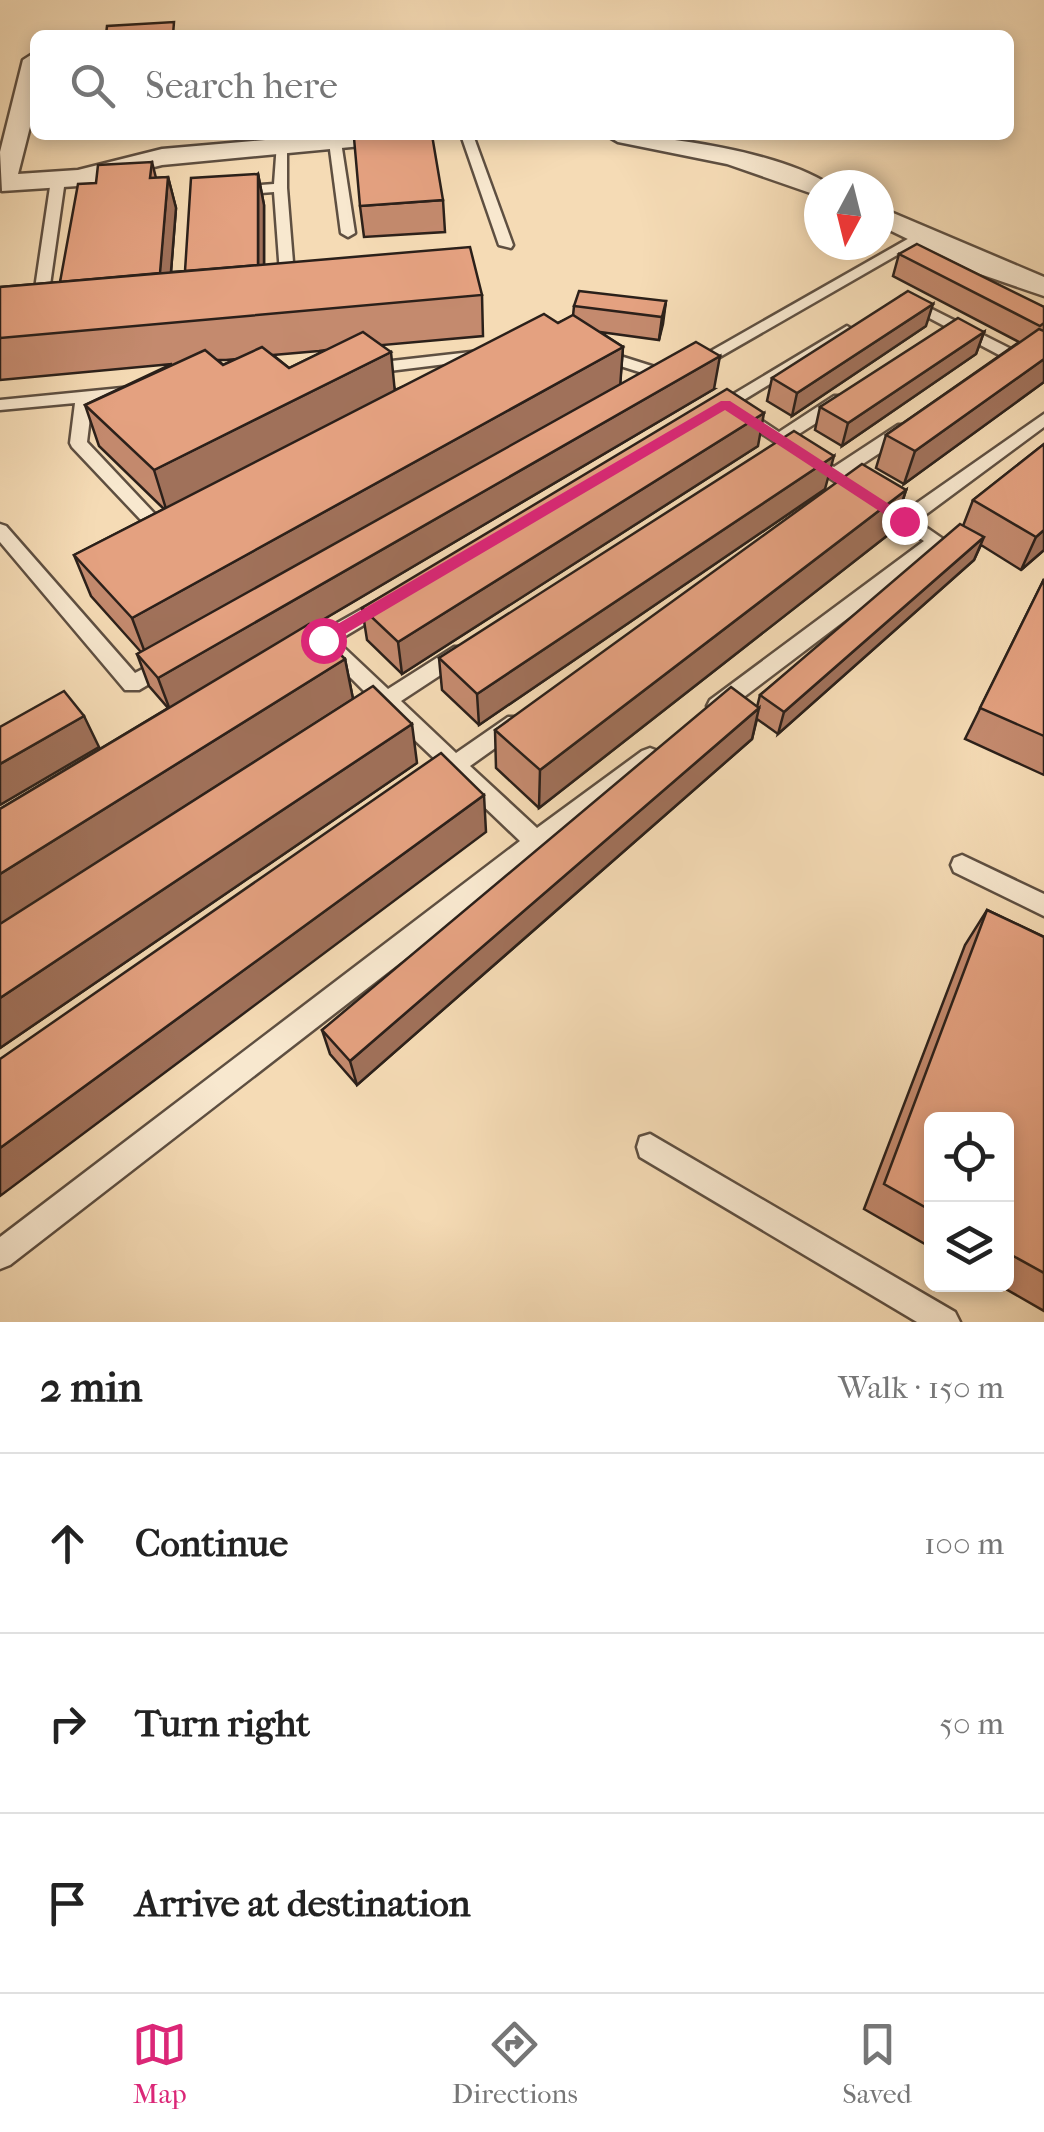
<!DOCTYPE html>
<meta charset="utf-8">
<style>
:root{--surface:#fff;--page:#f6f6f6;--text:#222;--muted:#767676;--line:#e0e0e0;--accent:#db2777}
body{margin:0;font-family:"IM FELL French Canon",serif;background:var(--page);color:var(--text)}
.controls{position:absolute;right:30px;bottom:30px;display:grid;overflow:hidden;border-radius:15px;box-shadow:0 5px 15px #0003}
.controls button{width:90px;height:90px;display:grid;place-items:center;padding:0;border:0;border-bottom:2px solid var(--line);background:var(--surface);color:var(--text);font:50px sans-serif}
.compass{position:absolute;left:804px;top:170px;width:90px;height:90px;border-radius:50%;background:var(--surface);box-shadow:0 5px 15px #0003;rotate:187deg}
.stop{position:absolute;width:30px;height:30px;margin:-22px;border:8px solid #db2777;border-radius:50%;background:#fff}
.stop.end{background:#db2777;border-color:#fff;box-shadow:0 2px 10px #0008}
.list{margin:0;padding:0;list-style:none}
h2{display:flex;justify-content:space-between;align-items:center;height:130px;margin:0;padding:0 40px;font-size:42px}
h2 small{font-size:32px;font-weight:400;color:var(--muted)}
.list li{display:grid;grid-template-columns:65px 1fr auto;gap:30px;align-items:center;box-sizing:border-box;height:180px;padding:0 40px;border-top:2px solid var(--line)}
.list b{display:block;font-size:38px;white-space:nowrap}
.list em{font-size:32px;font-style:normal;color:var(--muted)}
.icon{flex:none;width:55px;height:55px;fill:none;stroke:currentColor;stroke-width:2;stroke-linecap:round;stroke-linejoin:round}
.map{position:relative;flex:none;width:1044px;height:1322px;overflow:hidden}
.search{position:absolute;background:var(--surface);box-shadow:0 5px 15px #0003;left:30px;right:30px;top:30px;height:110px;display:flex;align-items:center;gap:25px;box-sizing:border-box;padding:0 35px;border-radius:15px;color:var(--muted);font-size:38px}
.sheet{height:670px;background:var(--surface)}
nav{display:flex;justify-content:space-around;align-items:center;box-sizing:border-box;height:140px;border-top:2px solid var(--line);background:var(--surface);font-size:28px;color:var(--muted)}
nav a{display:grid;justify-items:center;gap:5px}
nav .on{color:var(--accent)}
.map>svg:first-child{display:block}
.lines{fill:none;stroke-linecap:round;stroke-linejoin:round}
.service-casing{stroke:#5e4f41;stroke-width:5}
.minor-casing{stroke:#5e4f41;stroke-width:5}
.service{fill:#f8e8cf;fill-rule:evenodd}
.minor{fill:#f8e8cf;fill-rule:evenodd}
.wall{fill:#c48a6e;stroke:#2b201a;stroke-width:2.5;fill-rule:evenodd}
.shaded-wall{fill:#a0715a;stroke:#2b201a;stroke-width:2.5}
.building{fill:#e4a180;stroke:#2b201a;stroke-width:2.5}
.route{fill:#db2777}
</style>
<div class="map">
<svg width="1044" height="1322" viewBox="0 0 1044 1322">
<rect width="100%" height="100%" fill="#f5dbb5"/>
<filter id="stains"><feTurbulence type="fractalNoise" baseFrequency=".002" numOctaves="4"/><feColorMatrix values="0 0 0 0 .2 0 0 0 0 .09 0 0 0 0 .02 0 0 0 .5 -.17"/></filter>
<radialGradient id="worn" r=".72"><stop offset=".6" stop-color="#630" stop-opacity="0"/><stop offset="1" stop-color="#630" stop-opacity=".3"/></radialGradient>
<g class="lines">
<defs>
<g id="service">
<polygon points="461,135 473,135 513,245 511,248 499,245"/>
<polygon points="335,138 341,142 355,233 348,237 341,233 329,142"/>
<polygon points="277,143 287,146 287,188 295,287 288,291 281,287 274,192 235,195 228,191 235,187 274,184"/>
<polygon points="58,176 65,180 47,306 40,310 0,314 0,306 33,302 51,180"/>
<polygon points="920,232 932,235 697,370 691,372 683,367"/>
<polygon points="906,296 1021,354 1023,357 1009,367 997,367 995,364 1003,357 901,303 901,297"/>
<polygon points="847,326 855,331 852,334 737,404 779,432 834,396 846,396 846,404 791,439 834,467 898,425 910,425 910,433 846,475 872,494 863,500 717,404"/>
<polygon points="598,349 677,374 679,377 671,382 592,357 590,354"/>
<polygon points="480,351 486,353 486,359 365,374 357,369 365,364"/>
<polygon points="132,387 140,392 138,396 92,401 87,442 169,529 172,533 163,539 157,537 72,447 70,443 75,403 0,410 0,400"/>
<polygon points="1044,414 1044,427 917,521 946,541 943,546 724,712 710,712 707,706 710,700 924,541 890,520 887,516 890,512 904,512"/>
<polygon points="0,524 6,526 135,673 166,657 173,660 176,665 173,670 139,690 125,690 0,542"/>
<polygon points="387,595 397,602 394,607 337,641 388,689 454,647 468,647 471,652 468,657 401,701 456,753 508,717 522,717 525,723 522,729 470,766 537,828 642,751 650,748 658,751 661,757 658,763 10,1265 0,1269 0,1237 520,841 454,778 445,781 437,778 434,772 440,764 385,712 376,715 369,713 366,707 372,699 313,640 316,635"/>
<polygon points="962,855 1044,894 1044,916 954,872 951,865 954,858"/>
<polygon points="650,1134 955,1312 960,1322 917,1322 640,1157 637,1147 640,1137"/>
</g>
<g id="minor">
<polygon points="34,53 35,107 18,174 78,170 162,149 321,135 416,135 404,142 162,165 78,186 2,191 0,152 23,60"/>
<path d="M606 135C666 135 780 152 830 185H819V196L727 164 618 142Z"/>
<polygon points="879,207 1044,277 1044,296 980,274 879,225"/>
</g>
</defs>
<!-- service casing -->
<use href="#service" class="service-casing"/>
<!-- minor casing -->
<use href="#minor" class="minor-casing"/>
<!-- service -->
<use href="#service" class="service"/>
<!-- minor -->
<use href="#minor" class="minor"/>
</g>
<!-- wall -->
<g class="wall">
<path d="M152 162 156 178 168 177 176 208 171 272 185 271 258 174 264 205V265L482 295 483 336 382 345 395 390 558 323 573 316 574 306 666 301 659 340 600 332 623 347 620 384 714 389 312 626 345 659 353 699 161 822 417 763 0 1048V809L168 708 149 686 137 654 141 652 91 596 74 555 164 509 99 446 85 405 172 364 0 380V287L60 282 96 183ZM326 350 289 368 273 355 319 351ZM237 359 223 365 218 360H226Z"/>
<polygon points="443,200 445,232 364,237 360,206"/>
<polygon points="899,254 1044,307 1044,382 904,484 876,468 886,435 1019,342 893,276"/>
<polygon points="926,326 792,416 767,401 772,378"/>
<polygon points="984,332 976,354 842,446 815,430 820,407"/>
<polygon points="1044,444 1044,550 1021,570 981,545 974,560 778,734 757,719 752,739 357,1085 330,1054 322,1030 757,707 760,695 963,526 973,500"/>
<polygon points="758,446 402,674 367,640 362,608"/>
<polygon points="825,489 479,725 442,690 439,658"/>
<polygon points="906,490 893,531 539,808 496,768 495,730"/>
<polygon points="1044,579 1044,775 965,739"/>
<polygon points="987,910 1044,937 1044,1311 997,1284 1006,1284 1006,1120 932,1120 932,1248 864,1209 965,945"/>
</g>
<!-- shaded-wall -->
<g class="shaded-wall">
<polygon points="258,174 264,205 264,298 258,266"/>
<polygon points="168,177 176,208 168,309 159,276"/>
<polygon points="666,301 663,324 659,340 662,317"/>
<polygon points="933,304 926,326 792,416 797,393"/>
<polygon points="984,332 976,354 842,446 848,423"/>
<polygon points="623,347 620,388 147,658 132,618"/>
<polygon points="391,352 395,393 167,512 154,470"/>
<polygon points="720,356 714,389 170,710 158,678"/>
<polygon points="1044,359 1044,382 904,484 915,451"/>
<polygon points="764,413 758,446 402,674 398,642"/>
<polygon points="834,456 825,489 479,725 477,694"/>
<polygon points="906,490 893,531 539,808 540,770"/>
<polygon points="1044,530 1044,550 1021,570 1036,537"/>
<polygon points="984,537 974,560 778,734 784,712"/>
<polygon points="345,659 353,699 0,925 0,874"/>
<polygon points="759,708 752,739 357,1085 350,1061"/>
<polygon points="84,716 99,747 0,805 0,764"/>
<polygon points="412,724 417,763 0,1048 0,998"/>
<polygon points="484,795 486,832 0,1196 0,1148"/>
</g>
<!-- building -->
<g class="building">
<polygon points="174,22 173,35 106,35 107,26"/>
<polygon points="406,135 432,135 443,200 360,206 354,138"/>
<polygon points="152,162 150,178 168,177 160,273 60,282 78,184 96,183 98,165"/>
<polygon points="258,174 258,265 185,271 191,178"/>
<polygon points="917,244 1044,307 1044,323 1040,326 899,254"/>
<polygon points="470,247 482,295 0,338 0,287"/>
<polygon points="579,291 666,301 662,317 574,306"/>
<polygon points="908,291 933,304 797,393 772,378"/>
<polygon points="544,314 558,323 573,315 623,347 132,618 74,555"/>
<polygon points="958,318 984,332 848,423 820,407"/>
<polygon points="1039,329 1044,331 1044,359 915,451 886,435"/>
<polygon points="363,332 391,352 154,470 85,405 205,350 223,365 262,347 289,368"/>
<polygon points="696,342 720,356 158,678 137,654"/>
<polygon points="727,389 764,413 398,642 362,608"/>
<polygon points="794,431 834,456 477,694 439,658"/>
<polygon points="1044,444 1044,530 1036,537 973,500"/>
<polygon points="862,464 906,490 540,770 495,730"/>
<polygon points="960,524 984,537 784,712 760,695"/>
<polygon points="1044,579 1044,736 980,708"/>
<polygon points="309,624 345,659 0,874 0,809"/>
<polygon points="373,686 412,724 0,998 0,924"/>
<polygon points="731,687 759,708 350,1061 322,1030"/>
<polygon points="64,691 84,716 0,764 0,727"/>
<polygon points="441,753 484,795 0,1148 0,1059"/>
<polygon points="987,910 1044,937 1044,1273 1006,1252 1006,1120 932,1120 932,1211 884,1184"/>
</g>
<!-- route -->
<polygon class="route" points="721,401 730,401 909,517 909,524 899,524 725,410 328,644 317,644 317,636"/>
<rect width="100%" height="100%" filter="url(#stains)"/>
<rect width="100%" height="100%" fill="url(#worn)"/>
</svg>
<div class="controls">
<button><svg class="icon" aria-label="locate" viewBox="0 0 24 24"><circle cx="12" cy="12" r="6"/><path d="M12 2v4M12 18v4M2 12h4M18 12h4"/></svg></button>
<button><svg class="icon" aria-label="layers" viewBox="0 0 24 24"><path d="M12 4l9 5-9 5-9-5zM3 14l9 5 9-5"/></svg></button>
</div>
<svg class="compass" viewBox="-18 -18 36 36"><path d="M0-13l5 13h-10z" fill="#e53935"/><path d="M0 13l5-13h-10z" fill="#767676"/></svg>
<div class="stop" style="left:323px;top:640px"></div>
<div class="stop end" style="left:904px;top:521px"></div>
<div class="search"><svg class="icon" aria-label="search" viewBox="0 0 24 24"><circle cx="10" cy="10" r="6"/><path d="M15 15l6 6"/></svg>Search here</div>
</div>
<section class="sheet">
<h2>2 min<small>Walk · 150 m</small></h2>
<ul class="list">
<li><svg class="icon" aria-label="ahead" viewBox="0 0 24 24"><path d="M12 20V5M6 11l6-6 6 6"/></svg><div><b>Continue</b></div><em>100 m</em></li>
<li><svg class="icon" aria-label="right" viewBox="0 0 24 24"><path d="M7 20v-9h11M14 6l5 5-5 5"/></svg><div><b>Turn right</b></div><em>50 m</em></li>
<li><svg class="icon" aria-label="arrive" viewBox="0 0 24 24"><path d="M6 21V4h12l-3 4 3 4H6"/></svg><div><b>Arrive at destination</b></div></li>
</ul>
</section>
<nav>
<a class="on"><svg class="icon" aria-label="map" viewBox="0 0 24 24"><path d="M3 6l6-2 6 2 6-2v14l-6 2-6-2-6 2zM9 4v14M15 6v14"/></svg>Map</a>
<a><svg class="icon" aria-label="directions" viewBox="0 0 24 24"><path d="M12 3l9 9-9 9-9-9zM9 14v-3h6M13 9l2 2-2 2"/></svg>Directions</a>
<a><svg class="icon" aria-label="saved" viewBox="0 0 24 24"><path d="M7 4h10v16l-5-4-5 4z"/></svg>Saved</a>
</nav>
